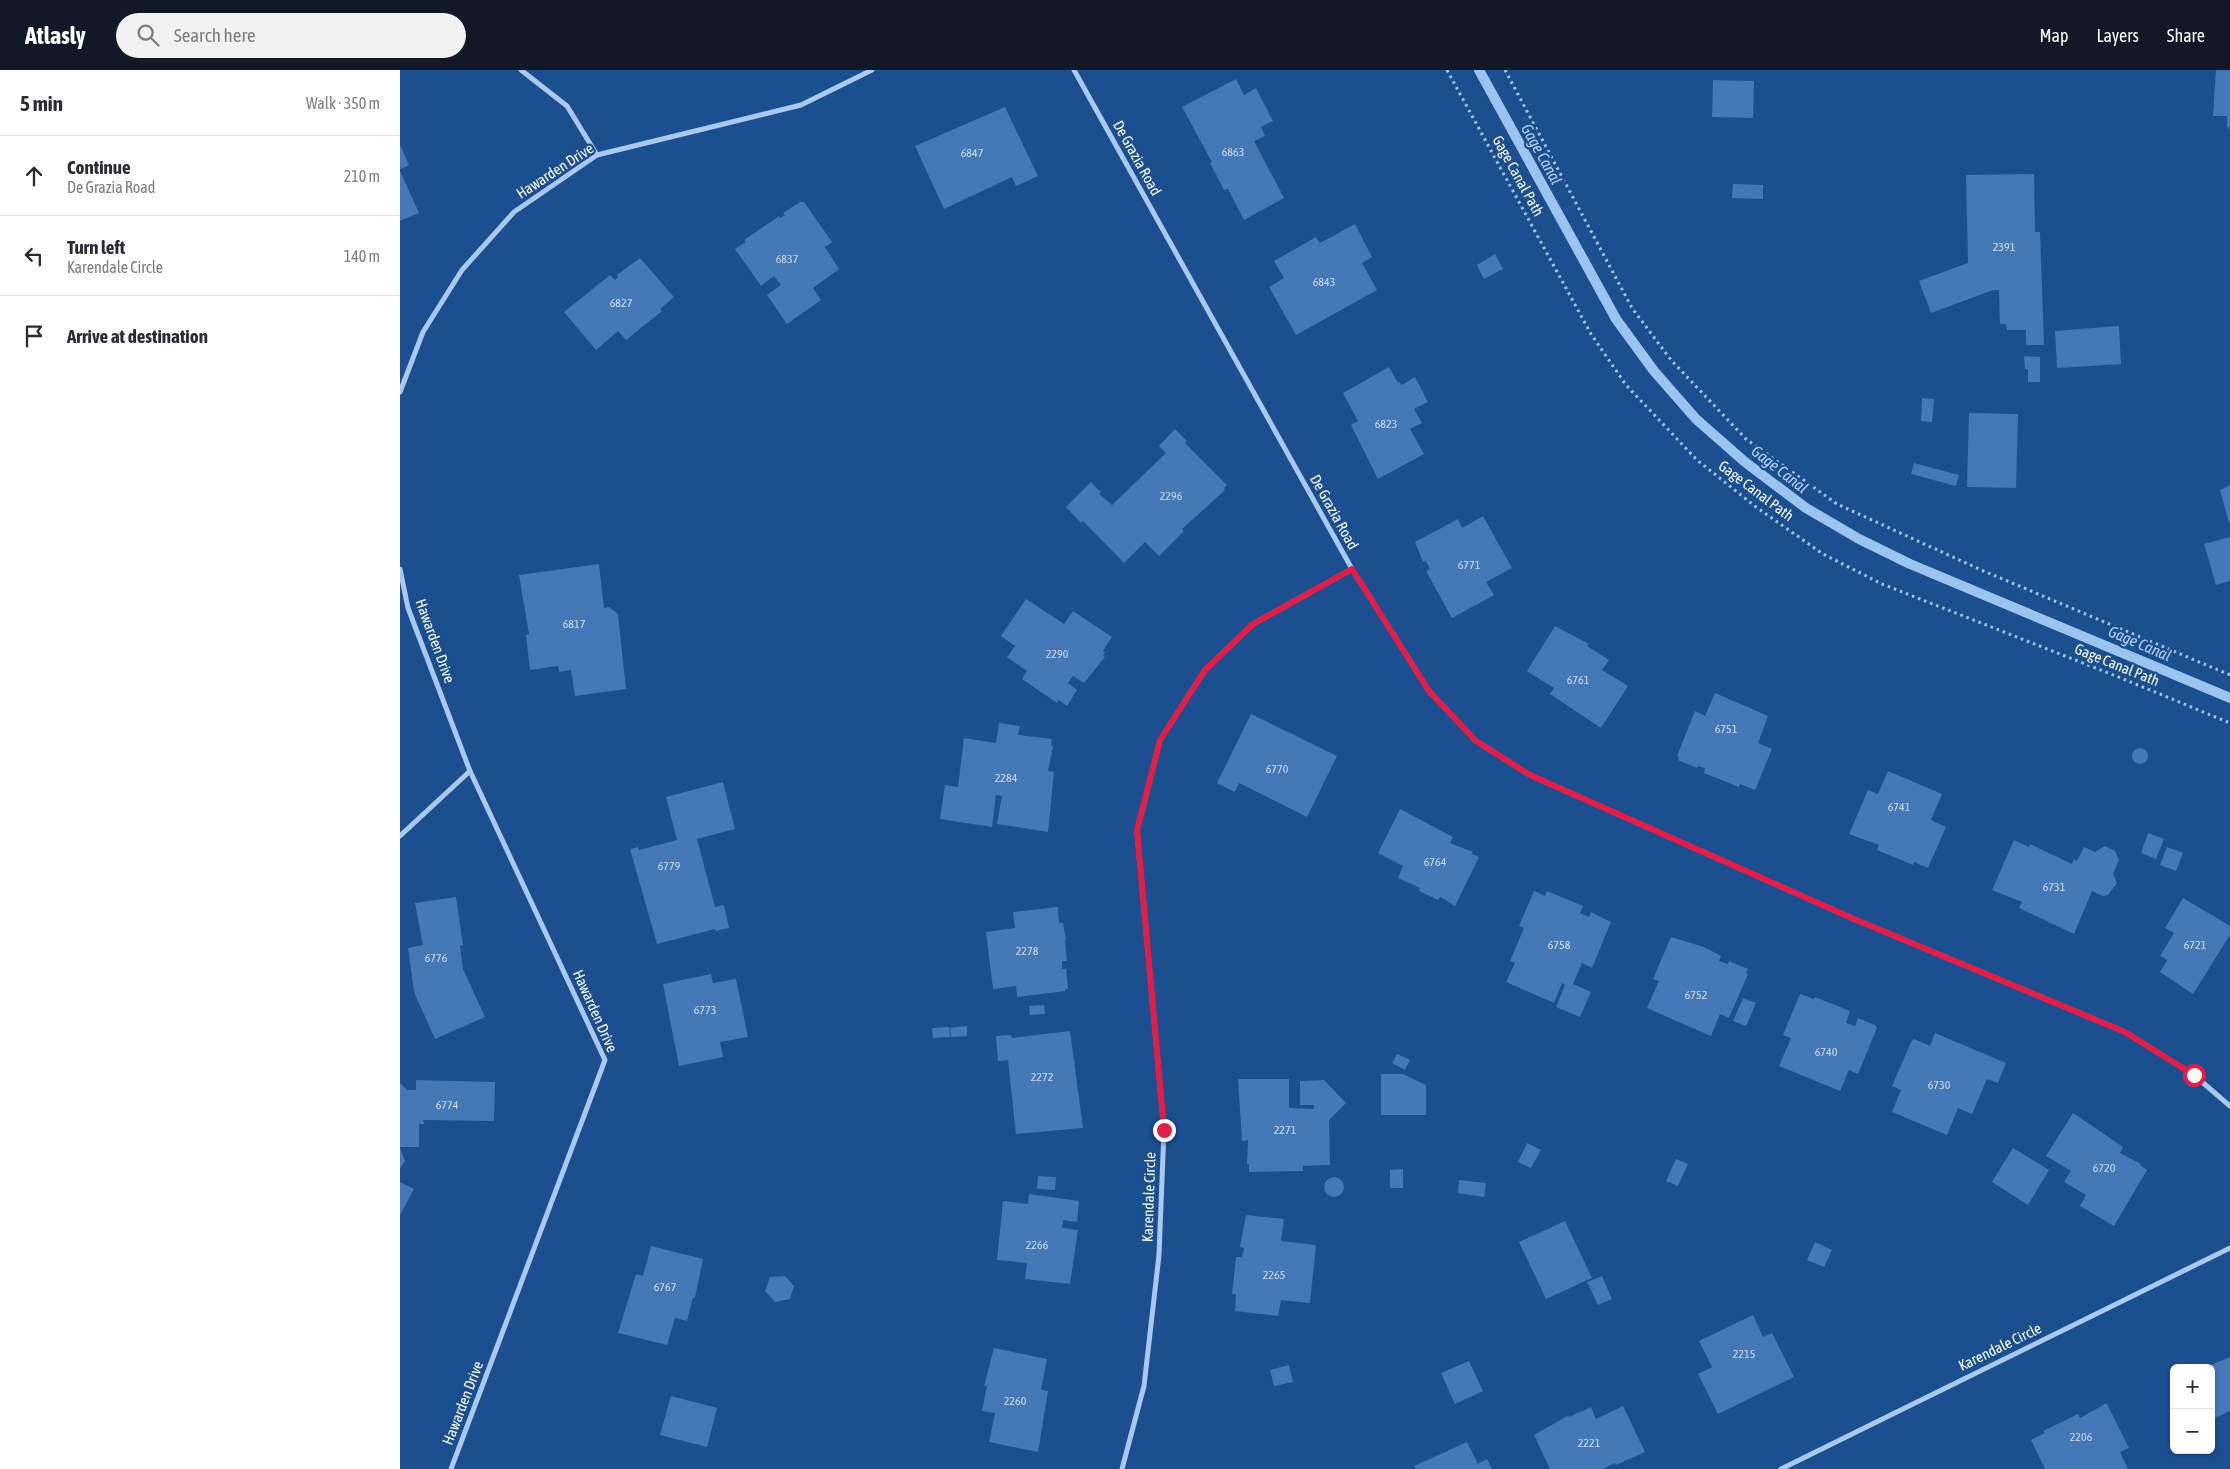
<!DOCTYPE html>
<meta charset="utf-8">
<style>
:root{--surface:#fff;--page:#f2f2f3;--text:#2b2b33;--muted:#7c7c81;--line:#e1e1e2;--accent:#111827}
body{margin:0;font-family:"Asap Condensed",sans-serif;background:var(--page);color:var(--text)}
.controls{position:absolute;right:15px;bottom:15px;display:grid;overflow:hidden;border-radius:8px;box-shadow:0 1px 4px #0004}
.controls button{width:45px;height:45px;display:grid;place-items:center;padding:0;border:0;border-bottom:1px solid var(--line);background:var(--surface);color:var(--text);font:25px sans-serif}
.stop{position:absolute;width:15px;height:15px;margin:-11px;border:4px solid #e11d48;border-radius:50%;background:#fff}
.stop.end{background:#e11d48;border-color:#fff;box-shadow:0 1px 5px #0008}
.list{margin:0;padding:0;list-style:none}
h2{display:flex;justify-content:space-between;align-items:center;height:65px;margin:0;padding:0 20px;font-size:21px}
h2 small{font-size:16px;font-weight:400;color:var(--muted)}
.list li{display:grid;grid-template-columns:32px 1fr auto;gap:15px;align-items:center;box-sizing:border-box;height:80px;padding:0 20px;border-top:1px solid var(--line)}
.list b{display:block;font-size:19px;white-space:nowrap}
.list p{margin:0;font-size:16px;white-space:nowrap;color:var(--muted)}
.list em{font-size:16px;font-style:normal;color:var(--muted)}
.icon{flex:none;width:28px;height:28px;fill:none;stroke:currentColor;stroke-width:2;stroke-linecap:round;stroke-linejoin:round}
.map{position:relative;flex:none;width:1830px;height:1399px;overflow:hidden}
header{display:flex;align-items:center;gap:30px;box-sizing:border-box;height:70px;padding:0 25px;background:var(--accent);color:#fff}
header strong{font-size:24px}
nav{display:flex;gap:28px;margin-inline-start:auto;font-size:18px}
.search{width:350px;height:45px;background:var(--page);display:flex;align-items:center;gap:12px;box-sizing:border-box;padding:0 18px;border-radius:28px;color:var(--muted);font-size:19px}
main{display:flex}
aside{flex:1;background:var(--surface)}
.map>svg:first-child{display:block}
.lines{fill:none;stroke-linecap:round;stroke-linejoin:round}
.stream{stroke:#9cc4f0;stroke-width:10}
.building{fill:#4478b7}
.path{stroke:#a9c9ee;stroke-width:3;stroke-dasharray:2.5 4;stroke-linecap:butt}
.minor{stroke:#a9c9ee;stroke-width:5}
.route{stroke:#e11d48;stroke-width:6}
.labels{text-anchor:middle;stroke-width:4.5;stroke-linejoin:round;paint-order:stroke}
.number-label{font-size:12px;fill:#d0dded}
.street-label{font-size:15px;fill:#fff;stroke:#1b4f8f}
.water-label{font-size:16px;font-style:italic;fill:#b5d3f5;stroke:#1b4f8f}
</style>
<header>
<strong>Atlasly</strong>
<div class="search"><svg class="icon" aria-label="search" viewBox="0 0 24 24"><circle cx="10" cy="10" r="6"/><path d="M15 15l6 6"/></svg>Search here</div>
<nav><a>Map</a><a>Layers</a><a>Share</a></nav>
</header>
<main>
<aside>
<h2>5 min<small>Walk · 350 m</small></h2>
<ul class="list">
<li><svg class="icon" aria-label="ahead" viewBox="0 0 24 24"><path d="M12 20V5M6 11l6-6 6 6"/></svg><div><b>Continue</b><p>De Grazia Road</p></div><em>210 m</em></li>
<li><svg class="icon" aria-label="left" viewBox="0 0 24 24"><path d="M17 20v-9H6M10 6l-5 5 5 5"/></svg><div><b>Turn left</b><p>Karendale Circle</p></div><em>140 m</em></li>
<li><svg class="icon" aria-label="arrive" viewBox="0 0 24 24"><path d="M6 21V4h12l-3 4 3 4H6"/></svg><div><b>Arrive at destination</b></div></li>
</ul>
</aside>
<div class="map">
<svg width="1830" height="1399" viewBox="0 0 1830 1399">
<rect width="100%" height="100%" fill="#1b4f8f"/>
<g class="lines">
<!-- stream -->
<polyline class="stream" points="1079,0 1216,249 1254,301 1296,349 1345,392 1406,438 1459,469 1510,494 1830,628"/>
</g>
<!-- building -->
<g class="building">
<polygon points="1816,0 1830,0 1830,60 1827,56 1827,46 1813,46"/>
<polygon points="836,9 844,25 856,18 873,51 861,57 865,66 854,71 884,128 844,150 828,119 824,120 810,93 812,92 782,37"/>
<polygon points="1313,10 1354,11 1353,48 1312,47"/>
<polygon points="605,37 638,106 616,116 612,107 544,139 515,76"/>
<polygon points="0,75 9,95 0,99"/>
<polygon points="0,101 19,143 0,151"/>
<polygon points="1634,104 1635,162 1640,162 1644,275 1626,275 1626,260 1607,260 1606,254 1600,254 1599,220 1593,220 1531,243 1519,211 1568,193 1566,105"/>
<polygon points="1333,114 1363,115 1363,129 1332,128"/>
<polygon points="400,132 404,132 432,172 425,177 439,199 413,218 421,230 387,254 367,225 381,215 374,206 361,216 335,179 346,172 344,170 379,146 380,148 385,145 383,143"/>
<polygon points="955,154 972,187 962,193 977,220 896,265 869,217 884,208 874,191 916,167 920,173"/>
<polygon points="1095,184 1103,199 1084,209 1077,195"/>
<polygon points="240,188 274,227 260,239 262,241 226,270 218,261 196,280 164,242 210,205 215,210 218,207 217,205"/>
<polygon points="1719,256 1721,294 1657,298 1655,261"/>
<polygon points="1624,286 1640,287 1640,312 1628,312 1628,299 1625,299"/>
<polygon points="989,297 998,313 999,312 1002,315 1015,307 1028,332 1014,339 1022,353 1010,359 1024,384 978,409 951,355 958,351 943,323"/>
<polygon points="1522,328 1534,329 1532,352 1521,351"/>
<polygon points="1569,343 1618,344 1616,418 1567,417"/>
<polygon points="775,359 787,371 785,373 827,415 824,418 825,420 782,459 784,461 759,486 745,472 724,493 683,451 681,453 666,437 691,412 701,422 699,424 712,435 766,383 759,376"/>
<polygon points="1514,393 1559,405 1556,416 1511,404"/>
<polygon points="1830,415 1830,453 1829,453 1820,420"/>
<polygon points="1083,446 1112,498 1086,512 1094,525 1052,548 1026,501 1030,499 1026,491 1023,492 1015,472 1058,449 1062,458"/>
<polygon points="1830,467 1830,511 1816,515 1804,474"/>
<polygon points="199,494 204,538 209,537 218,544 226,619 175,626 171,600 159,602 158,596 130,600 126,565 129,564 119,505"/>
<polygon points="626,529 664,554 673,541 712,567 703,581 705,582 703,586 705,587 684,613 673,606 668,613 677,620 667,636 659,630 657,633 622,609 627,601 607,587 615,576 601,566"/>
<polygon points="1155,556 1189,574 1187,576 1209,590 1202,600 1228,616 1201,658 1150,624 1154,618 1127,601"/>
<polygon points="1315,623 1368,646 1358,673 1372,679 1355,720 1340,714 1339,717 1304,703 1305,698 1298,696 1297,698 1278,690 1279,687 1277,686 1295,641 1305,646"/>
<polygon points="851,644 937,686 907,747 839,713 835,722 817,713"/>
<polygon points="599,653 620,656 618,665 652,669 651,675 653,676 648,701 654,702 648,762 597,754 602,726 596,725 592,757 540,749 545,715 558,717 564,668 596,673"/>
<circle cx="1740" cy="686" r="8"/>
<polygon points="1488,701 1542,724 1531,750 1546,757 1528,798 1514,792 1513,795 1477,780 1479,775 1449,764 1468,720 1478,724"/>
<polygon points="323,712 335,759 297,769 315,837 324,835 329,858 316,861 315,859 257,874 230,779 238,777 239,780 277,770 266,727"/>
<polygon points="1000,739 1053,767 1050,773 1073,782 1072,784 1079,787 1055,836 1040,827 1038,830 1019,821 1020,818 998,808 1003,796 978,783"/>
<polygon points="1748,763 1764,769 1756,789 1741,783"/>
<polygon points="1614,770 1629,777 1630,774 1672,794 1674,789 1677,791 1684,777 1695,782 1705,776 1715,781 1719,790 1713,804 1717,813 1708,825 1703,826 1692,821 1674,864 1619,838 1622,832 1592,820"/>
<polygon points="1767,777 1783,783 1776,801 1760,795"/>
<polygon points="1134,821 1145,826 1147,821 1183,836 1180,843 1189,847 1191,842 1211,852 1192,898 1182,893 1173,914 1191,922 1180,947 1156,937 1165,915 1162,913 1154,933 1106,912 1115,893 1110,891 1124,858 1119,856"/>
<polygon points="56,827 63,875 60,876 63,899 85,947 35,969 14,922 8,878 23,875 15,833"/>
<polygon points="1783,828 1830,856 1830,865 1793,924 1760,902 1767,890 1760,886 1774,863 1765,858"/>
<polygon points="658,837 659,853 663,853 666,870 665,870 667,891 662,891 662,899 666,899 668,919 665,919 666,921 617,927 616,916 593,919 586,862 615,858 613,842"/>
<polygon points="1271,867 1304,877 1321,886 1319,891 1328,894 1329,891 1348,899 1346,903 1348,904 1329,948 1320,944 1311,966 1247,938 1259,911 1253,909"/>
<polygon points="311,904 313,913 336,909 348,967 320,972 323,987 279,996 263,914"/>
<polygon points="1400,924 1414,929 1415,927 1450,941 1446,953 1455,956 1458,948 1475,955 1477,958 1458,1004 1449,1000 1440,1021 1379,996 1391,968 1383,965"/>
<polygon points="1343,928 1356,933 1346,956 1333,951"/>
<polygon points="644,935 645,944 630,945 629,936"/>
<polygon points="567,956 567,966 551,967 550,958"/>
<polygon points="549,957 550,967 533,968 532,958"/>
<polygon points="670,961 683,1058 616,1064 608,990 598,991 596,966 611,965 612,968"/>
<polygon points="1535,963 1606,993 1598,1013 1587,1009 1572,1044 1558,1038 1547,1065 1492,1042 1501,1020 1492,1016 1511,972 1514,969 1530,976"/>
<polygon points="997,984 1010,990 1005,1000 992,993"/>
<polygon points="981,1004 1003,1004 1026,1015 1026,1045 981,1045"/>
<polygon points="838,1009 889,1009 889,1038 914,1039 914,1035 900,1035 900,1011 924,1010 946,1033 929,1050 930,1095 903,1096 903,1101 849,1102 849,1094 847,1094 848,1070 842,1071"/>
<polygon points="16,1010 95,1012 94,1051 23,1050 24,1054 19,1054 19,1077 0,1077 0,1013 7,1020 16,1020"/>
<polygon points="1673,1043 1723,1077 1720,1083 1741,1094 1740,1095 1747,1100 1714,1156 1680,1136 1686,1125 1664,1112 1671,1101 1646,1086"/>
<polygon points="1127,1073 1141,1080 1131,1098 1118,1092"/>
<polygon points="0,1078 5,1091 0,1099"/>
<polygon points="1613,1078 1649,1100 1628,1135 1592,1112"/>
<polygon points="1276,1089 1288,1094 1278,1116 1266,1111"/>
<polygon points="1003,1099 1003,1118 990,1118 990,1100"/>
<polygon points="638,1106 656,1107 655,1120 637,1119"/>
<circle cx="934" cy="1117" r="10"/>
<polygon points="1059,1110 1086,1113 1084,1127 1058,1123"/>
<polygon points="0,1112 14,1119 0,1145"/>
<polygon points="629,1124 679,1131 677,1152 663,1150 662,1158 678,1160 670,1214 625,1209 627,1193 597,1190 603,1131 628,1134"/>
<polygon points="846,1145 884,1149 881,1171 916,1175 910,1233 881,1230 878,1246 835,1241 836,1224 832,1224 836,1187 842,1187 844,1178 840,1177"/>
<polygon points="1165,1151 1192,1208 1146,1229 1119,1172"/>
<polygon points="1415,1172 1432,1180 1424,1197 1407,1190"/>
<polygon points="251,1176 303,1189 295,1228 293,1227 287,1251 275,1248 267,1275 218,1263 236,1204 243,1206"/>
<polygon points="385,1206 394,1216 390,1229 375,1232 365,1221 370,1207"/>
<polygon points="1202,1206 1212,1229 1198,1235 1187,1212"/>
<polygon points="1353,1245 1363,1267 1372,1263 1394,1307 1318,1344 1298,1304 1312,1297 1299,1271"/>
<polygon points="594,1278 647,1289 641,1320 648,1321 638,1382 589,1372 595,1343 582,1341 587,1316 584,1316"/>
<polygon points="1830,1287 1830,1341 1811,1350 1811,1298 1804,1298"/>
<polygon points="1069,1291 1083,1321 1055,1334 1041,1303"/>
<polygon points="889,1295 893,1312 874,1316 870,1300"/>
<polygon points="271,1326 317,1338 307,1377 260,1365"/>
<polygon points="1705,1334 1707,1334 1729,1378 1720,1382 1728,1399 1645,1399 1631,1370 1645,1363 1643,1361 1678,1344 1680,1348"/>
<polygon points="1223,1336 1245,1382 1216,1395 1215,1393 1203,1399 1150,1399 1134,1365 1169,1345 1169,1347 1191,1337 1196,1349"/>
<polygon points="1067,1372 1078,1394 1087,1389 1092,1399 1016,1399 1014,1396"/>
</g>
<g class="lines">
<!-- path -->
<g class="path">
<polyline points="1047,0 1191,264 1226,315 1297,390 1356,437 1423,484 1482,514 1721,608 1830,653"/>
<polyline points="1105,0 1232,238 1271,290 1346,369 1437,434 1579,499 1830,605"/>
</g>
<!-- minor -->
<g class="minor">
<polyline points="121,0 167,36 197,85"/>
<polyline points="674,0 952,499 1029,621 1076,671 1130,705 1454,849 1725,962 1794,1005 1830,1036"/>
<polyline points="0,322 23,262 62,200 114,142 197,85 401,35 472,0"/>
<polyline points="0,499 8,538 70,701 205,990 51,1399"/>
<polyline points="0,766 70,701"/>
<polyline points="722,1399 744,1316 759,1185 764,1060 737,761 760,670 805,600 853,554 952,499"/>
<polyline points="1381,1399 1830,1178"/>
</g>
</g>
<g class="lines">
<!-- route -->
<polyline class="route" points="764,1060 737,760 760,670 805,600 853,554 952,499 1029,621 1076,671 1130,705 1454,849 1725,962 1794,1005"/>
</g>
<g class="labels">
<!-- number labels -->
<g class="number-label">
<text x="833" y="86">6863</text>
<text x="572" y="87">6847</text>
<text x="1604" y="181">2391</text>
<text x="387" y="193">6837</text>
<text x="924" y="216">6843</text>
<text x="221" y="237">6827</text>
<text x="986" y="358">6823</text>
<text x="771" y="430">2296</text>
<text x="1069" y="499">6771</text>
<text x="174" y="558">6817</text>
<text x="657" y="588">2290</text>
<text x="1178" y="614">6761</text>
<text x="1326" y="663">6751</text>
<text x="877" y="703">6770</text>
<text x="606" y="712">2284</text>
<text x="1499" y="741">6741</text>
<text x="1035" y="796">6764</text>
<text x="269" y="800">6779</text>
<text x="1654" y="821">6731</text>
<text x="1159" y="879">6758</text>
<text x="1795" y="879">6721</text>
<text x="627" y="885">2278</text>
<text x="36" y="892">6776</text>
<text x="1296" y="929">6752</text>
<text x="305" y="944">6773</text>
<text x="1426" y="986">6740</text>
<text x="642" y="1011">2272</text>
<text x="1539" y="1019">6730</text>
<text x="47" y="1039">6774</text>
<text x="885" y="1064">2271</text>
<text x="1704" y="1102">6720</text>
<text x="637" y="1179">2266</text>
<text x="874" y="1209">2265</text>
<text x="265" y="1221">6767</text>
<text x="1344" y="1288">2215</text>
<text x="615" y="1335">2260</text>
<text x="1681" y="1371">2206</text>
<text x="1189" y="1377">2221</text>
</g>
<!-- street labels -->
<g class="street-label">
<text transform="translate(737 88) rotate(61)" y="5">De Grazia Road</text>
<text transform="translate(155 101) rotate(-33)" y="5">Hawarden Drive</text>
<text transform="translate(1118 106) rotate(61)" y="5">Gage Canal Path</text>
<text transform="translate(1356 421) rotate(37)" y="5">Gage Canal Path</text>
<text transform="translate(934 442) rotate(61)" y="5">De Grazia Road</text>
<text transform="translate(35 571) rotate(70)" y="5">Hawarden Drive</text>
<text transform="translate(1717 595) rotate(22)" y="5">Gage Canal Path</text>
<text transform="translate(195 941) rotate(66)" y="5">Hawarden Drive</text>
<text transform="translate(749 1127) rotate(-88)" y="5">Karendale Circle</text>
<text transform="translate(1600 1277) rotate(-26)" y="5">Karendale Circle</text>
<text transform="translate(63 1333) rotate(-69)" y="5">Hawarden Drive</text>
</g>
<!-- water labels -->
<g class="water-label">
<text transform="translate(1142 84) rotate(61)" y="6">Gage Canal</text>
<text transform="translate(1380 399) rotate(38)" y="6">Gage Canal</text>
<text transform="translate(1740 573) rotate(23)" y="6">Gage Canal</text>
</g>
</g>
</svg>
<div class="controls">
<button>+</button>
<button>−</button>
</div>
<div class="stop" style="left:1794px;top:1005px"></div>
<div class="stop end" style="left:764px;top:1060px"></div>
</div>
</main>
